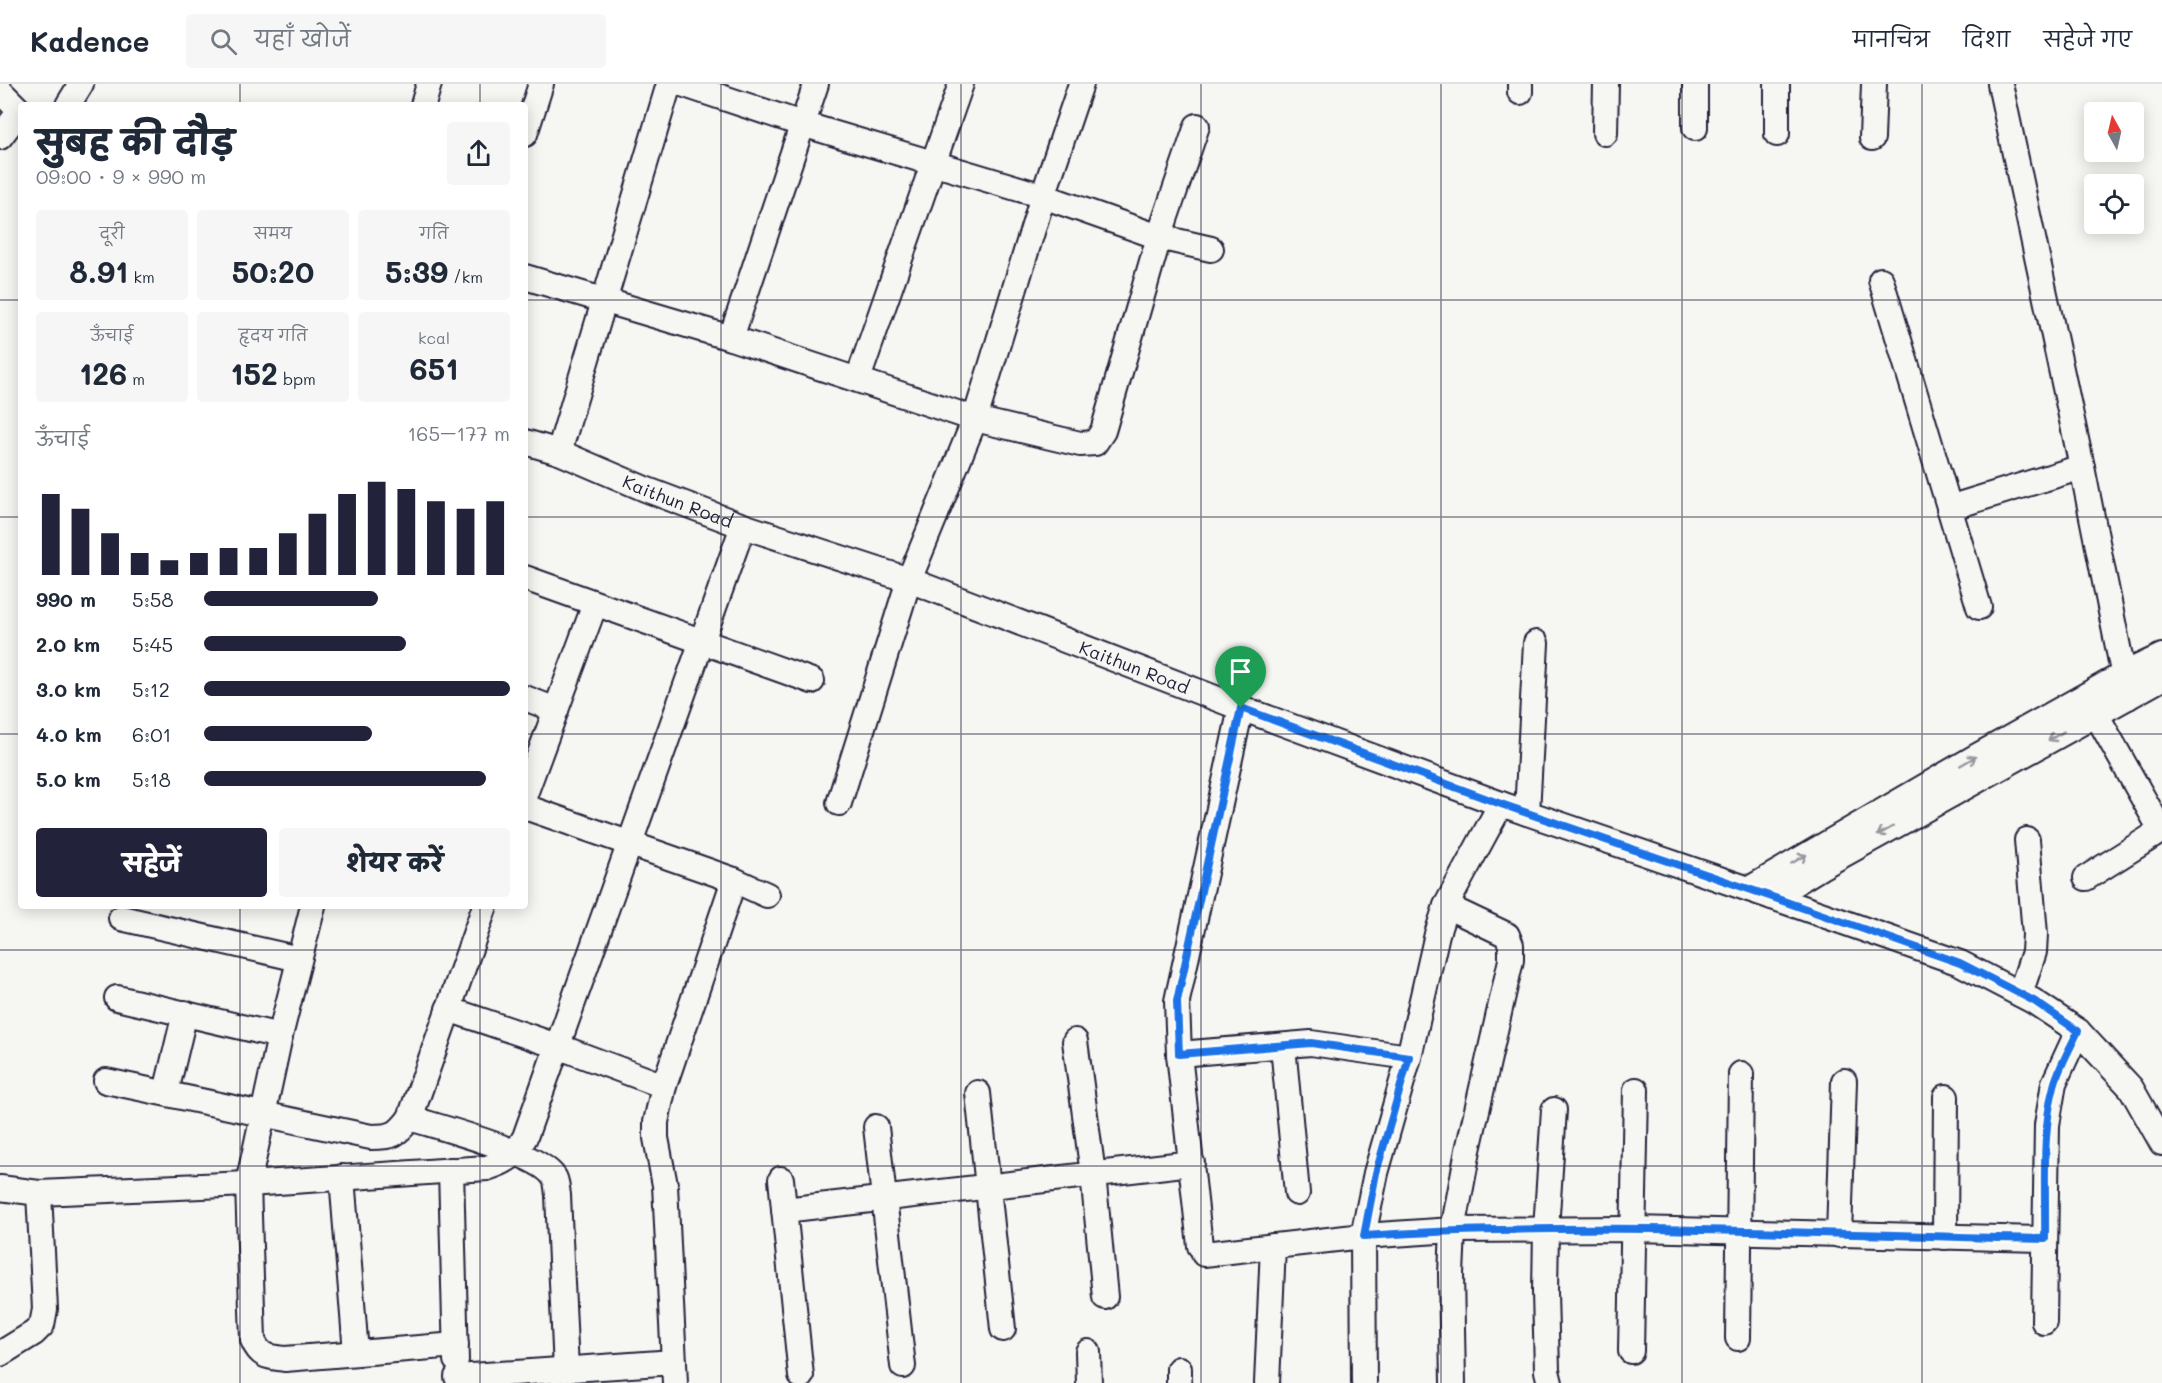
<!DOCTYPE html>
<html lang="hi">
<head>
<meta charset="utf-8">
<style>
  :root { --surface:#fff; --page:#f6f6f7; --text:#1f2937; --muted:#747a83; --line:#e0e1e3; --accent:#22223b }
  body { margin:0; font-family:Mali,"Playpen Sans Deva",sans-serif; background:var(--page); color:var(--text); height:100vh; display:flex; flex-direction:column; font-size:22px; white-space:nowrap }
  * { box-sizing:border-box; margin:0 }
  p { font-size:20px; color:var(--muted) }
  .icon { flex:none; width:33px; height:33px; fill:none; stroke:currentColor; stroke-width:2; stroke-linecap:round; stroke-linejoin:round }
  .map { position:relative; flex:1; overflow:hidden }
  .side { position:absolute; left:18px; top:18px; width:510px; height:807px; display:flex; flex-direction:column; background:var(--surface); border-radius:6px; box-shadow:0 3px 15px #0003 }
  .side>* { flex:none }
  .needle { width:39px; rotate:352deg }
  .controls { position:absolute; left:2084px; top:18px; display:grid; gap:12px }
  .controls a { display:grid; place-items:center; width:60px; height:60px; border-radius:6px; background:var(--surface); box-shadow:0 3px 15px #0003; font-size:30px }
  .pin { position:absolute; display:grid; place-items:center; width:51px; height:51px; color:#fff; margin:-62px -26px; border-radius:50% 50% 50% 0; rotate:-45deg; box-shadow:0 0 6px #0007 }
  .pin .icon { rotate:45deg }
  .round { display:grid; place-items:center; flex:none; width:63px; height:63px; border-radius:6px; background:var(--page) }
  .head { display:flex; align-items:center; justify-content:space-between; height:102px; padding:0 18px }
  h1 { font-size:33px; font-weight:800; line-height:45px }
  .metrics { display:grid; grid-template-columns:repeat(3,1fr); gap:9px; height:102px; padding:6px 18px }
  .metrics div { display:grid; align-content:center; border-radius:6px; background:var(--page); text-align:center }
  .metrics b { font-size:30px; font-weight:800 }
  .metrics small { font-size:16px; font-weight:400 }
  .metrics p { font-size:16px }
  .chart { height:168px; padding:12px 18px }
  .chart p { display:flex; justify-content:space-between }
  .chart svg { width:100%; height:108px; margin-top:6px; stroke:var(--accent); stroke-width:6 }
  .button { display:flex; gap:12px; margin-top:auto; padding:12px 18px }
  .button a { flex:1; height:69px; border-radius:6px; background:var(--accent); color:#fff; font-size:24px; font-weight:800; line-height:69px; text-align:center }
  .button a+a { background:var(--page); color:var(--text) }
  ul { padding:0 18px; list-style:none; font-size:20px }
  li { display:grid; grid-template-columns:96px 72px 1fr; align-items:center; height:45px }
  li i { height:15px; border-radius:8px; background:var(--accent) }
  header { display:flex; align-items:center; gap:36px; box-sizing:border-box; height:84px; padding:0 30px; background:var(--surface); border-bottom:2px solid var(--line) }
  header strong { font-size:28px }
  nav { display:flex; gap:33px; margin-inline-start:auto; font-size:21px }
  .search { width:420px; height:54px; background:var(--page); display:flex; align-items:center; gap:15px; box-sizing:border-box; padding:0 21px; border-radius:6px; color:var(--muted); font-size:22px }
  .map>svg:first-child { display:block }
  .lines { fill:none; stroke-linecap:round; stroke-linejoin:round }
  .minor-casing { stroke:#22223b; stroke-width:28 }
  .minor { stroke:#f6f6f2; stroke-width:24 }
  .oneway { stroke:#9797a0 }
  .route-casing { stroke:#fff; stroke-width:12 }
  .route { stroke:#1a73e8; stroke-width:8 }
  .grid { fill:none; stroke:#22223b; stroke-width:1.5; stroke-opacity:0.55 }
  .labels { text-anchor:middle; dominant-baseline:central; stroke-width:6; stroke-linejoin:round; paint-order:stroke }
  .street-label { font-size:18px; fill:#22223b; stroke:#f6f6f2 }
</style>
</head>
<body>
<header>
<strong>Kadence</strong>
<div class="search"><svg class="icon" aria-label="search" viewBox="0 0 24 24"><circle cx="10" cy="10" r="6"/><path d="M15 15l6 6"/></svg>यहाँ खोजें</div>
<nav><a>मानचित्र</a><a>दिशा</a><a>सहेजे गए</a></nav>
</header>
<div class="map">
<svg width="2162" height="1299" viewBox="0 0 2162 1299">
  <rect width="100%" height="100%" fill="#f6f6f2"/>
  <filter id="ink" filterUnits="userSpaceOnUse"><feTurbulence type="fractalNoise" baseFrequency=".0167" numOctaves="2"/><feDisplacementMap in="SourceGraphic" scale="12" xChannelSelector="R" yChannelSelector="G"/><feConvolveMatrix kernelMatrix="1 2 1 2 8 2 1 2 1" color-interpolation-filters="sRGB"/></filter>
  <g filter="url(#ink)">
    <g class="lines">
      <g class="minor-casing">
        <g id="minor">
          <path d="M 682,0 L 802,40 L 1043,112 L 1159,153 L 1211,165"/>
          <path d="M 1777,0 L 1777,50"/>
          <path d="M 2000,0 L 2082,383 L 2128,613"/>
          <path d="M 0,7 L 21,28"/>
          <path d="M 1520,8 L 1520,0"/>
          <path d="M 68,21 L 81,0"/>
          <path d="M 423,21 L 429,0"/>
          <path d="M 1695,44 L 1695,0"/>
          <path d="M 1605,49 L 1606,0"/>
          <path d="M 525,50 L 541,0"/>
          <path d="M 0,53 L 20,27"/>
          <path d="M 1872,54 L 1874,0"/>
          <path d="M 525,193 L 731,254 L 975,335 L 1080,360 L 1095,359 L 1103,347 L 1159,153 L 1197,42"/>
          <path d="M 1881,196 L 1979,523"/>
          <path d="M 731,254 L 816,0"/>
          <path d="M 858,295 L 961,0"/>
          <path id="s1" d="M 525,358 L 559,368 L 645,405 L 743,442 L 909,496 L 1241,624 L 1501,720 L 1772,813 L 1960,879 L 2033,917 L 2078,947 L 2131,1004 L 2162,1059"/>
          <path d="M 559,368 L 669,0"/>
          <path d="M 1949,424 L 2082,383"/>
          <path d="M 525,494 L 812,597"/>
          <path d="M 525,614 L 556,626"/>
          <path d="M 2096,630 L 2161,746"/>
          <path d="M 525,710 L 595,520"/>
          <path d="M 839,719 L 909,496 L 975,335 L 1043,112 L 1081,0"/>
          <path d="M 525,723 L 734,796 L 767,811"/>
          <path d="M 1527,729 L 1536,559"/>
          <path d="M 2086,794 L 2162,746"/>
          <path d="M 1749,805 L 1977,672 L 2124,590 L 2162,572"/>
          <path d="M 1772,813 L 1821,783 L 2162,594"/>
          <path d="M 313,822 L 280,952 L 248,1100 L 253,1256 C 260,1273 268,1273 285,1275 L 456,1261"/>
          <path d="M 1446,822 L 1507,851 L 1511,861 L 1511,876 L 1468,1066 L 1453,1146 L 1451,1190 L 1453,1299"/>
          <path d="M 121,834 L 299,875"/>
          <path d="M 2020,910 L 2034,868 L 2035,850 L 2027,756"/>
          <path d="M 117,914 L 280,952"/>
          <path d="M 448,925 L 557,962 L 664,1002"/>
          <path d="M 1075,957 L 1093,1090 L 1105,1213"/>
          <path d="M 1283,962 L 1297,1109"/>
          <path d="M 1179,970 L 1311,959 L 1409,973"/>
          <path d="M 106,997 L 371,1053 C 393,1053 397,1051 410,1034 L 485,822"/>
          <path d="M 166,1008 L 185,929"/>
          <path d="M 978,1009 L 1003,1245"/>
          <path d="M 410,1034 C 441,1044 539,1069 554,1093 C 557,1097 557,1105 558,1111 L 566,1286"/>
          <path d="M 876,1043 L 903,1282"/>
          <path d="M 451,1086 L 456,1276"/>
          <path d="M 342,1093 L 356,1269"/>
          <path d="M 781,1095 L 801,1292"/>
          <path d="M 0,1104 L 39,1109 L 248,1100 L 487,1084 C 508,1077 514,1073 525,1053 L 743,442"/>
          <path d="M 784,1126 L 1192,1079"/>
          <path d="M 1839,1151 L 1844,997"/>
          <path d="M 1945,1153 L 1946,1013"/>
          <path d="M 1200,1162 L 1179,970 L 1177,917 L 1241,624"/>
          <path d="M 1204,1170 L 1363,1152 L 1453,1146 L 1634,1145 L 2045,1155"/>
          <path d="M 2044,1238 L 2047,1041 L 2054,999 L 2078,947"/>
          <path d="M 1738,1254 L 1741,990"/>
          <path d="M 1631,1267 L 1636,1006"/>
          <path d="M 1088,1268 L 1089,1299"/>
          <path d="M 0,1270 L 34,1249 L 42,1241 L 45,1225 L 39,1109"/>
          <path d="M 1179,1285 L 1179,1299"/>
          <path d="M 457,1293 L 674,1278"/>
          <path d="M 675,1299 L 665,1101 L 656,1054 L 656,1038 L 664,1002 L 734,796"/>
          <path d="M 1267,1299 L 1273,1162"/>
          <path d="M 1364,1299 L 1363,1152 L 1376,1089 L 1409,973 L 1437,850 L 1446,822 L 1462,792 L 1501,720"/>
          <path d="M 1550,1299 L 1547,1287 L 1545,1208 L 1546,1145 L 1554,1026"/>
        </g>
      </g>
      <use href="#minor" class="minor"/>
    </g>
    <defs><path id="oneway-shaft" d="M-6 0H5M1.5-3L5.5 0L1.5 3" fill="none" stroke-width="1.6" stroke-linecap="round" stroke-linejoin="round" transform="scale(1.5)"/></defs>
    <g class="oneway">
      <use href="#oneway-shaft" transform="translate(2056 652) rotate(151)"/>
      <use href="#oneway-shaft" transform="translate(1968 677) rotate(-30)"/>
      <use href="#oneway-shaft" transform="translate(1885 747) rotate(151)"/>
      <use href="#oneway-shaft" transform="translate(1799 775) rotate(-30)"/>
    </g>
  </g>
  <g class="lines" filter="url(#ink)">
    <g class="route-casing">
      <path id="route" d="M 1241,624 L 1501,720 L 1772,813 L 1960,879 L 2034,917 L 2078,947 C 2070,965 2059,983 2054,1002 C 2041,1050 2046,1106 2045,1155 C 1818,1151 1590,1136 1364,1152 L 1376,1089 L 1409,973 L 1311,959 L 1179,970 L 1177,917 Z"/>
    </g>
    <use href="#route" class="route"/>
  </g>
  <path class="grid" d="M 240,0 L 240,21M 480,0 L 480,21M 721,0 L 721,1299M 961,0 L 961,1299M 1201,0 L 1201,1299M 1441,0 L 1441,1299M 1682,0 L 1682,1299M 1922,0 L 1922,1299M 0,216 L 21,216M 525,216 L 2162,216M 0,433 L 21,433M 525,433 L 2162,433M 0,650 L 21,650M 525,650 L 2162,650M 240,822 L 240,1299M 480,822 L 480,1299M 0,866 L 2162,866M 0,1082 L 2162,1082"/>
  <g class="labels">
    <g class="street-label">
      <text stroke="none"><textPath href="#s1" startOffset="164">Kaithun Road</textPath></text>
      <text stroke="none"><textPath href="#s1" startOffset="650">Kaithun Road</textPath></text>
    </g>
  </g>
</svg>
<div class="controls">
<a><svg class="needle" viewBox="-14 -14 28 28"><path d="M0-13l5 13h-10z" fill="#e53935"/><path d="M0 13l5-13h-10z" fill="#747a83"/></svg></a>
<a><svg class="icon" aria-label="locate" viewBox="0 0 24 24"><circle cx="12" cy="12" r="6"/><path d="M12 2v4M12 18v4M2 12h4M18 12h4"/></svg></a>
</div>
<div class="pin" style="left:1241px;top:624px;background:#1e9e55"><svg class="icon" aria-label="arrive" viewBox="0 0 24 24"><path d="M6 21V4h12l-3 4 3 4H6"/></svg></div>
<section class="side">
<div class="head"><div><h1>सुबह की दौड़</h1><p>09:00 · 9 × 990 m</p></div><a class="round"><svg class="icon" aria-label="share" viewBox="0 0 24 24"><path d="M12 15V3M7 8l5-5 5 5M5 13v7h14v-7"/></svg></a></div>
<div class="metrics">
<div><p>दूरी</p><b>8.91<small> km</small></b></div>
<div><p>समय</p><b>50:20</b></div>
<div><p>गति</p><b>5:39<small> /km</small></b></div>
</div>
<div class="metrics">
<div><p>ऊँचाई</p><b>126<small> m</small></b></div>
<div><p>हृदय गति</p><b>152<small> bpm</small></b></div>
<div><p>kcal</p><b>651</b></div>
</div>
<div class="chart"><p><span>ऊँचाई</span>165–177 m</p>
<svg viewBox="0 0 160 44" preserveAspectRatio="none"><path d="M5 44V11M15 44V17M25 44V27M35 44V35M45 44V38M55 44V35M65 44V33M75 44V33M85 44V27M95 44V19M105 44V11M115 44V6M125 44V9M135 44V14M145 44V17M155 44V14"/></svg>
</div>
<ul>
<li><b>990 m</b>5:58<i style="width:57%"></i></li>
<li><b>2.0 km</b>5:45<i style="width:66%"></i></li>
<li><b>3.0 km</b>5:12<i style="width:100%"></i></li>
<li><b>4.0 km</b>6:01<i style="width:55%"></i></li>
<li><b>5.0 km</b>5:18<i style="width:92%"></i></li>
</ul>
<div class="button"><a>सहेजें</a><a>शेयर करें</a></div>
</section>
</div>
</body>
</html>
